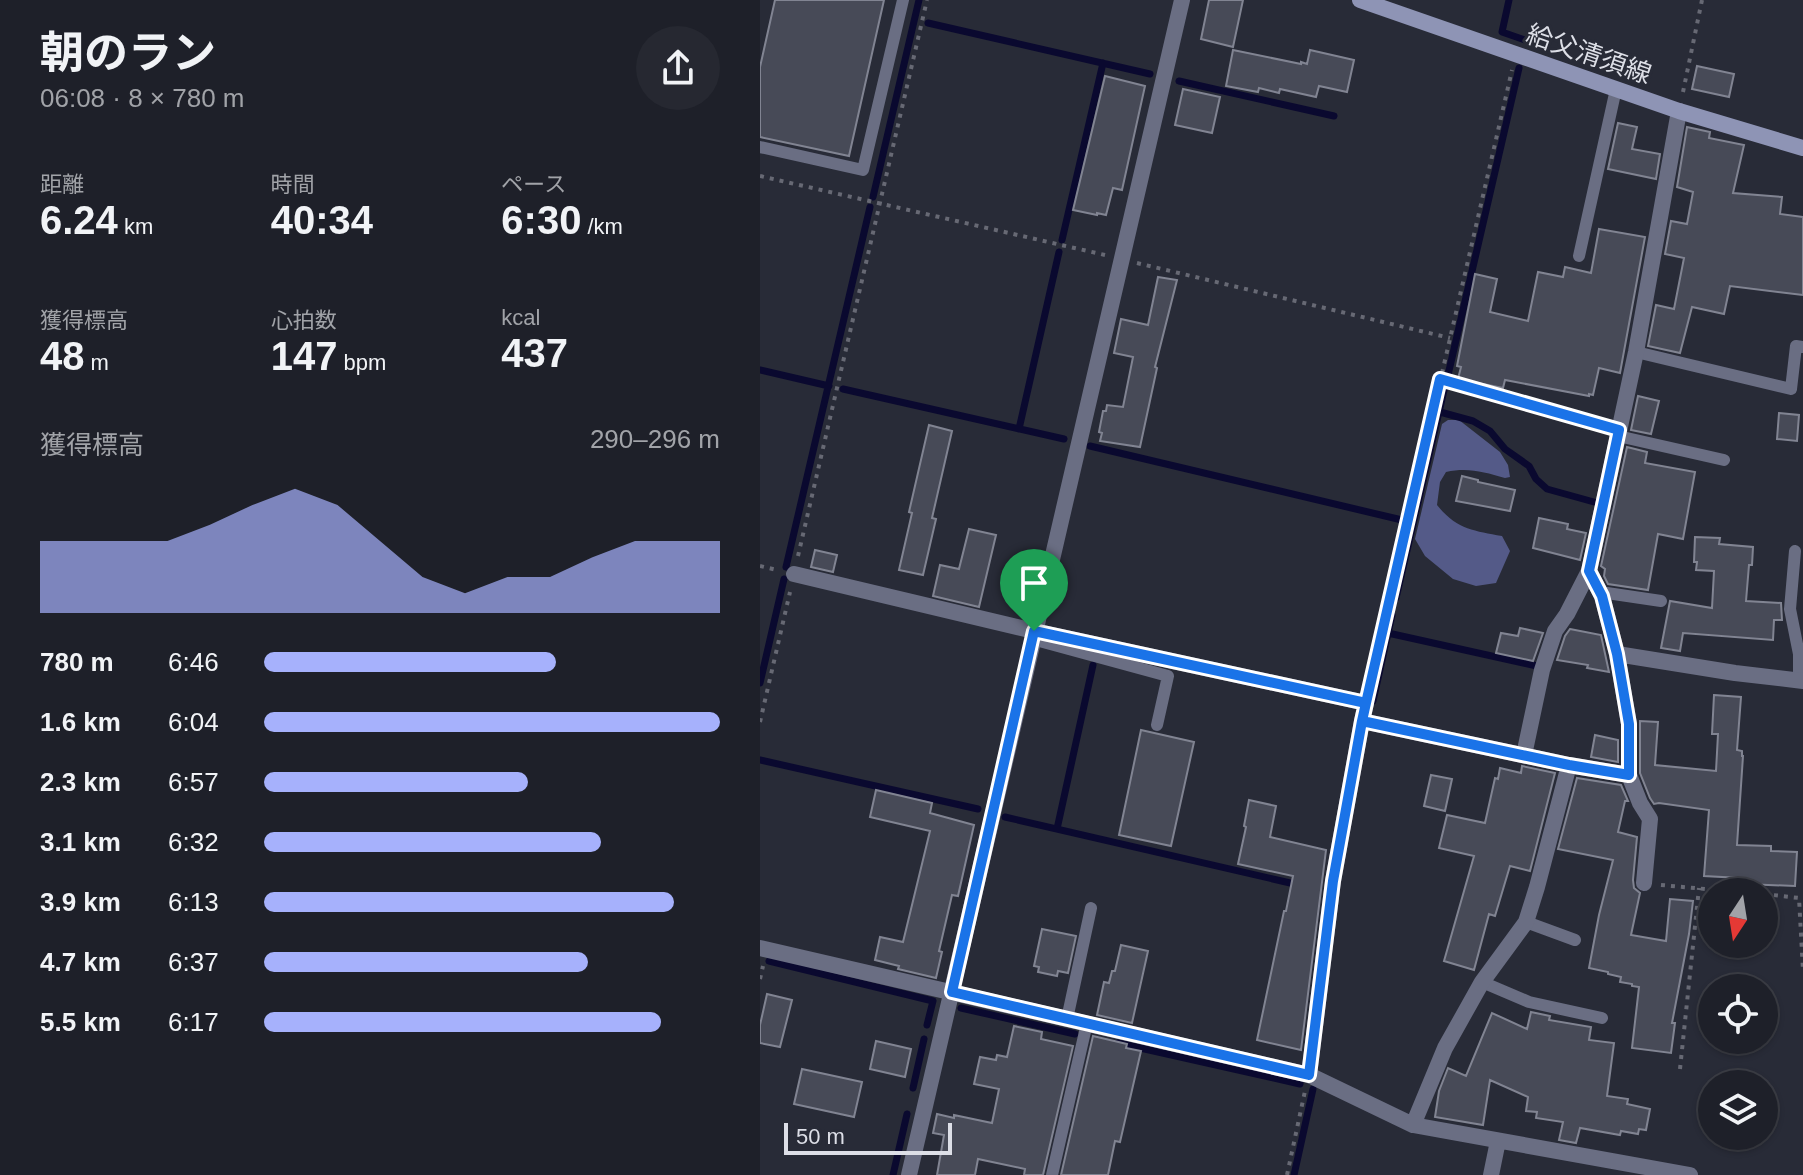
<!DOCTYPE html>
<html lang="ja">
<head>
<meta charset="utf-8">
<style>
  :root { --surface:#1e2029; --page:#262831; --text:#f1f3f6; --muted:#a1a3a8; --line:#3c3e46; --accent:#a6b1fc }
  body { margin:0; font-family:Helvetica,"Noto Sans JP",sans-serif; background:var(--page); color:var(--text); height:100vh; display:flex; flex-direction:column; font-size:30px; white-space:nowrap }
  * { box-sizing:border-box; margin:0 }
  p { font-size:26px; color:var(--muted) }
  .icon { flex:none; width:44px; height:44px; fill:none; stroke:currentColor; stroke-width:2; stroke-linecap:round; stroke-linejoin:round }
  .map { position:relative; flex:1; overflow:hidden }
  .panel { display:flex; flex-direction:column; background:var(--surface); width:760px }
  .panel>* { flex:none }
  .needle { width:52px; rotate:192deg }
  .buttons { position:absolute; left:938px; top:878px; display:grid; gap:16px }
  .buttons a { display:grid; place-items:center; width:80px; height:80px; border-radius:50%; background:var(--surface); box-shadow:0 2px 6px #0004,0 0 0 2px var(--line); font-size:40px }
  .scale { position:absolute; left:24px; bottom:20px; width:168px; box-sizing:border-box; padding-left:8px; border:4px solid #dddfe7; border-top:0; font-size:22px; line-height:28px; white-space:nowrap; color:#dddfe7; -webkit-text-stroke:6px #282b37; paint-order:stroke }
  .pin { position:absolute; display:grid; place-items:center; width:68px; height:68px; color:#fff; margin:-82px -34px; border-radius:50% 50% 50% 0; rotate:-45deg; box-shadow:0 0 8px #0007 }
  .pin .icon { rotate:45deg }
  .round { display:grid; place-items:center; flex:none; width:84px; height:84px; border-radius:42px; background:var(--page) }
  .overview { display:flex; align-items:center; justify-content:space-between; height:136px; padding:0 40px }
  h1 { font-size:44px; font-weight:700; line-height:60px }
  .metrics { display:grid; grid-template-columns:repeat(3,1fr); gap:12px; height:136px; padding:8px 40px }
  .metrics div { display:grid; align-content:center }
  .metrics b { font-size:40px; font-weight:700 }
  .metrics small { font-size:22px; font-weight:400 }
  .metrics p { font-size:22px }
  .chart { height:224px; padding:16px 40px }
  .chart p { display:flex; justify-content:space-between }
  .chart svg { width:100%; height:144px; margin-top:8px; fill:var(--accent); opacity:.7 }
  ul { padding:0 40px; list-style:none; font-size:26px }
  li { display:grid; grid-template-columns:128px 96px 1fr; align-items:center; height:60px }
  li i { height:20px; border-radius:10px; background:var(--accent) }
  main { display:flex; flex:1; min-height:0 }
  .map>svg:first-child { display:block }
  .forest { fill:#545a88 }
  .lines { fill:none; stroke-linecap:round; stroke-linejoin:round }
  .stream { stroke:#0a092f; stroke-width:7 }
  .building { fill:#474a57; stroke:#818492; stroke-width:2 }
  .path { stroke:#676974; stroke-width:4; stroke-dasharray:4 6; stroke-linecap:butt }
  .service { stroke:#6a6e83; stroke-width:12 }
  .minor { stroke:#6a6e83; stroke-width:16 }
  .tertiary { stroke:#6a6e83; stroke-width:16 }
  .secondary { stroke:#8e94b5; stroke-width:16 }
  .route-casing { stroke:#fff; stroke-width:16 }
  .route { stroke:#1a73e8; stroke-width:10 }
  .labels { text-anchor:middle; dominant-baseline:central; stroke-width:6; stroke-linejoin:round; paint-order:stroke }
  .street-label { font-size:26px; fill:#dddfe7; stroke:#282b37 }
</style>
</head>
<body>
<main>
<section class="panel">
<div class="overview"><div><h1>朝のラン</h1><p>06:08 · 8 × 780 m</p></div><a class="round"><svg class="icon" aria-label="share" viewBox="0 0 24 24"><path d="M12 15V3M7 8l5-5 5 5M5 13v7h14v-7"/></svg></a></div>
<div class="metrics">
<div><p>距離</p><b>6.24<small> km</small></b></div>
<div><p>時間</p><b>40:34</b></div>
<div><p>ペース</p><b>6:30<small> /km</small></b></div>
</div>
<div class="metrics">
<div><p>獲得標高</p><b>48<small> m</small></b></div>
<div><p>心拍数</p><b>147<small> bpm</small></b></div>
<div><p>kcal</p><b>437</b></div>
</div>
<div class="chart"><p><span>獲得標高</span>290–296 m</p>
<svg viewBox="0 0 160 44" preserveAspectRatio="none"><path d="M0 44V22L10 22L20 22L30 22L40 17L50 11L60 6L70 11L80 22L90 33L100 38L110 33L120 33L130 27L140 22L150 22L160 22V44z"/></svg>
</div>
<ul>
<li><b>780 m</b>6:46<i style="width:64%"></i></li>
<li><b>1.6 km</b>6:04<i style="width:100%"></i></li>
<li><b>2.3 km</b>6:57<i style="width:58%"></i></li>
<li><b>3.1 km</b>6:32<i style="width:74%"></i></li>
<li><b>3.9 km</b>6:13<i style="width:90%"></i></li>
<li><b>4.7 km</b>6:37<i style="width:71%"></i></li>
<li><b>5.5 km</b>6:17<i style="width:87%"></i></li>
</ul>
</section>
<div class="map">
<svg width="1043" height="1175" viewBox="0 0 1043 1175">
  <rect width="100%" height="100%" fill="#282b37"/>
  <path class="forest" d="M 688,420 L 699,420 L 740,452 L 748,465 L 750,477 L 745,478 C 724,472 708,467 686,472 L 680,482 L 677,505 C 696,529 714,531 742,536 L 750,551 L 736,583 L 716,586 L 693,579 L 665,556 L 655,539 L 682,424 Z"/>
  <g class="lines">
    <path class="stream" d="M 749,0 L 742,32 L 765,40
      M 168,23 L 390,74
      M 419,81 L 574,116
      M 113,197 L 159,0
      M 302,240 L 343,63
      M 0,370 L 69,386
      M 688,375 L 759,68
      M 83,389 L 304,439
      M 680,412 L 713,421 L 730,431 L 745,449 L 769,466 L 776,479 L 787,489 L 834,502
      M 259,429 L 299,252
      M 330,446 L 642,520
      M 26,567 L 110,207
      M 636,598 L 685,386
      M 628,633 L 777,666
      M 0,683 L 24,579
      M 613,701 L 632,615
      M 0,760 L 218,809
      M 245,817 L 539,885
      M 297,829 L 333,665
      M 9,961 L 173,1001 L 167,1025
      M 201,1008 L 315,1034
      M 358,1043 L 540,1084
      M 153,1088 L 164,1039
      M 133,1175 L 147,1114
      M 534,1175 L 553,1089"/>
  </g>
  <path class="building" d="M 15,0 L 124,0 L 89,156 L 0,137 L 0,67 Z
    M 449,0 L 483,0 L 473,47 L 441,39 Z
    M 473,50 L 541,64 L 541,62 L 547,64 L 550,50 L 594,60 L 587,92 L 559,86 L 556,97 L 520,89 L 519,93 L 499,88 L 498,92 L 466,86 Z
    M 937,66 L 974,74 L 969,97 L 932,89 Z
    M 345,76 L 385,86 L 362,190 L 353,188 L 346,215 L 337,213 L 337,215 L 313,210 Z
    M 423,89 L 460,97 L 452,133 L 415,125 Z
    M 858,123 L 877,127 L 872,149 L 900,154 L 896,179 L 848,169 Z
    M 927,127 L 950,132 L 949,138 L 984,145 L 973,193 L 1022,197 L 1020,214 L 1043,217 L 1043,295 L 970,286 L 964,314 L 932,307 L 920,353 L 888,346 L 896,305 L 914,309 L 924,258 L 905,254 L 911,221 L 927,224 L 933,192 L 917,187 Z
    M 839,229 L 885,237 L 860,373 L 839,368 L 833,395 L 829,394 L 829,396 L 745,380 L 743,388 L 698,379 L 701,367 L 697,366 L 715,274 L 737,279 L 730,312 L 768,321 L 778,272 L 803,277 L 805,267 L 831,273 Z
    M 398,277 L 417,280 L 395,367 L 397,368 L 380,447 L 340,441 L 342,433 L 339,432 L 343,411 L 346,411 L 347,405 L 363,407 L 373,357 L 354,353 L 361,319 L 388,325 Z
    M 878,396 L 899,401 L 891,434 L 871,430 Z
    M 1019,413 L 1039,415 L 1037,441 L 1017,439 Z
    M 169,425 L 192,431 L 172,518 L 176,519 L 163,575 L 139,570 L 152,513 L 149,512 Z
    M 867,447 L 887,452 L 885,463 L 935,472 L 923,539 L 898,534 L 888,590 L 848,584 L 844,576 L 845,569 L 841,566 Z
    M 702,476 L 718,480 L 718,482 L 755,490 L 750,511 L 696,501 Z
    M 779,518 L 808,524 L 807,529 L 826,533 L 820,560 L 773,548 Z
    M 209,529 L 236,535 L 219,607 L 173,596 L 180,565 L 199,569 Z
    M 935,537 L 960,538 L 959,544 L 993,547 L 992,565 L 989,565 L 986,601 L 1021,603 L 1022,620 L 1014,620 L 1013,640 L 923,633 L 920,651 L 901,648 L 910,601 L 952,608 L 954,571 L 936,570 L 937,562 L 934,562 Z
    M 55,550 L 77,555 L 73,572 L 51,567 Z
    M 760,628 L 783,633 L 773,661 L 736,653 L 741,633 L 758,636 Z
    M 810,629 L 841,635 L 849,672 L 827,668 L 828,665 L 797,660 L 805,636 Z
    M 954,695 L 981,697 L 977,750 L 982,751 L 982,756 L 983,756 L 977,845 L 1011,846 L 1011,851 L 1037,852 L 1035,886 L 985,884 L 985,882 L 980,882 L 980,878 L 944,876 L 949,810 L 899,803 L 894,804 L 890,798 L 880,773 L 880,721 L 898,722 L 895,765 L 956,771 L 958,734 L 952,734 Z
    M 381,730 L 434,742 L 411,846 L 359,835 Z
    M 835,735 L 858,740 L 858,762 L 831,757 Z
    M 762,766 L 795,773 L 770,871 L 750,866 L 735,916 L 729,914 L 714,970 L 684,961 L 714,856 L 679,848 L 687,815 L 725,823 L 735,778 L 738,779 L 740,768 L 761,773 Z
    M 671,775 L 692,779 L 685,811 L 664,806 Z
    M 817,778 L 861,785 L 868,801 L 865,801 L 858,832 L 877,837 L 873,880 L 874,888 L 880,893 L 871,935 L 906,941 L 910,899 L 933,901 L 929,934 L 912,1023 L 915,1023 L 911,1053 L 872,1048 L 879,987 L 872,986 L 872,984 L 860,982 L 861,977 L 848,974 L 848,972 L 829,968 L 839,915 L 853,860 L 798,849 Z
    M 116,790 L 172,803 L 170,813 L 214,825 L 198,896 L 192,895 L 179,951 L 182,952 L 176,978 L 138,969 L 139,966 L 115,960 L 120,937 L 143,942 L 170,831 L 110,817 Z
    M 489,800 L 516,806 L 510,837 L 566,850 L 541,1050 L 497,1040 L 524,911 L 526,911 L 533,876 L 478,864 L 486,827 L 484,826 Z
    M 282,929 L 316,936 L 308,973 L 298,971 L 297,976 L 278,972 L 279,967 L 274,966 Z
    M 361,945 L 388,951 L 372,1023 L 337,1015 L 344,982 L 349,983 L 352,971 L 355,971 Z
    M 7,994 L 32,1000 L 20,1047 L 0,1043 L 0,1025 Z
    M 771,1012 L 790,1016 L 789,1020 L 831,1027 L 829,1040 L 854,1043 L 847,1096 L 868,1099 L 867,1104 L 890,1109 L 886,1130 L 879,1129 L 878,1134 L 861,1131 L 860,1135 L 820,1128 L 816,1143 L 799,1140 L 803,1122 L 776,1118 L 777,1112 L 766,1111 L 768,1097 L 730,1080 L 723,1125 L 675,1117 L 679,1091 L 688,1068 L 706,1076 L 732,1013 L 767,1029 Z
    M 254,1026 L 282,1032 L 281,1039 L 313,1046 L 283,1175 L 264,1175 L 265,1169 L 218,1159 L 215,1175 L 177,1175 L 184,1135 L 173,1133 L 177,1114 L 194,1118 L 194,1115 L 232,1123 L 239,1089 L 214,1084 L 220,1057 L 236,1060 L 237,1055 L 247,1057 Z
    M 333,1036 L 367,1044 L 366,1048 L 381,1051 L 360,1142 L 355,1141 L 348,1175 L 301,1175 Z
    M 116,1041 L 151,1049 L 145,1077 L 110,1069 Z
    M 42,1069 L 102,1082 L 94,1117 L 34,1104 Z"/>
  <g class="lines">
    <path class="path" d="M 923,92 L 942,0
      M 0,176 L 345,255
      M 377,263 L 690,338
      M 681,379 L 842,425
      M 38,556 L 167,0
      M 0,566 L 17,570
      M 610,685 L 752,70
      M 0,722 L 30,592
      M 901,885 L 978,892
      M 1004,894 L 1039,898 L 1043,971
      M 0,979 L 3,966
      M 920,1069 L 939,888
      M 527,1175 L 545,1091"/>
    <path class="service" d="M 0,147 L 103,170 L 143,0
      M 819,256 L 856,89
      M 876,352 L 1031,389 L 1036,346 L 1043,347
      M 858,436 L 964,460
      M 1035,551 L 1030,609 L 1039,654 L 1039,681
      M 842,596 L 847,593 L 901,601
      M 272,639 L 408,676 L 397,725
      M 766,922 L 815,940
      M 722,982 L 769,1002 L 842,1018
      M 307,1019 L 331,908
      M 292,1175 L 327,1023"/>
    <path class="minor" d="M 34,574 L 274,631 L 606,703 L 602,721 L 809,765 L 869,775
      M 857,654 L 975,673 L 1043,681
      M 764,755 L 782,670 L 795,631 L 807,614 L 829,571
      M 884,883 L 890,819 L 880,803 L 869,775 L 869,724 L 857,654 L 842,596 L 829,571 L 876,352 L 919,111
      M 0,948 L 549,1075 L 653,1125 L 930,1175
      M 549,1075 L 573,881 L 602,721
      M 653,1125 L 685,1048 L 722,982 L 766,922 L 777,887 L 809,765
      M 731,1175 L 738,1141"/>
    <path class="tertiary" d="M 149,1175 L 422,0"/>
    <path class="secondary" d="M 600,0 L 919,111 L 1043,148"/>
  </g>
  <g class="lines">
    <g class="route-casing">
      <path id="route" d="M 274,631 L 606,703 L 602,721 L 809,765 L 869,775 L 869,724 L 857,654 L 842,596 L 829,571 L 859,430 L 680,379 L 606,703 L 602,721 L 573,881 L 549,1075 L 192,992 L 274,631"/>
    </g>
    <use href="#route" class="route"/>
  </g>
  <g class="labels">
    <g class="street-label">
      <text transform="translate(829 54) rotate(19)">給父清須線</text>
    </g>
  </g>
</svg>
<div class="buttons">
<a><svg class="needle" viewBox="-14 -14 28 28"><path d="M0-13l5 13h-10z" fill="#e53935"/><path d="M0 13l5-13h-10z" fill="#a1a3a8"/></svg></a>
<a><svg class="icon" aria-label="locate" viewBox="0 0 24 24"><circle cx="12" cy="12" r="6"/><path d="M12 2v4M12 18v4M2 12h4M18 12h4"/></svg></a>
<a><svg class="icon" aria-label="layers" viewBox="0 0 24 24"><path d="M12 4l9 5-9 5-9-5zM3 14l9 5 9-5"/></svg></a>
</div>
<div class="scale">50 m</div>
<div class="pin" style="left:274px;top:631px;background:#1e9e55"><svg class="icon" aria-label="arrive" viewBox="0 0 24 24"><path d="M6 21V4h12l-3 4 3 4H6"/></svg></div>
</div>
</main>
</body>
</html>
